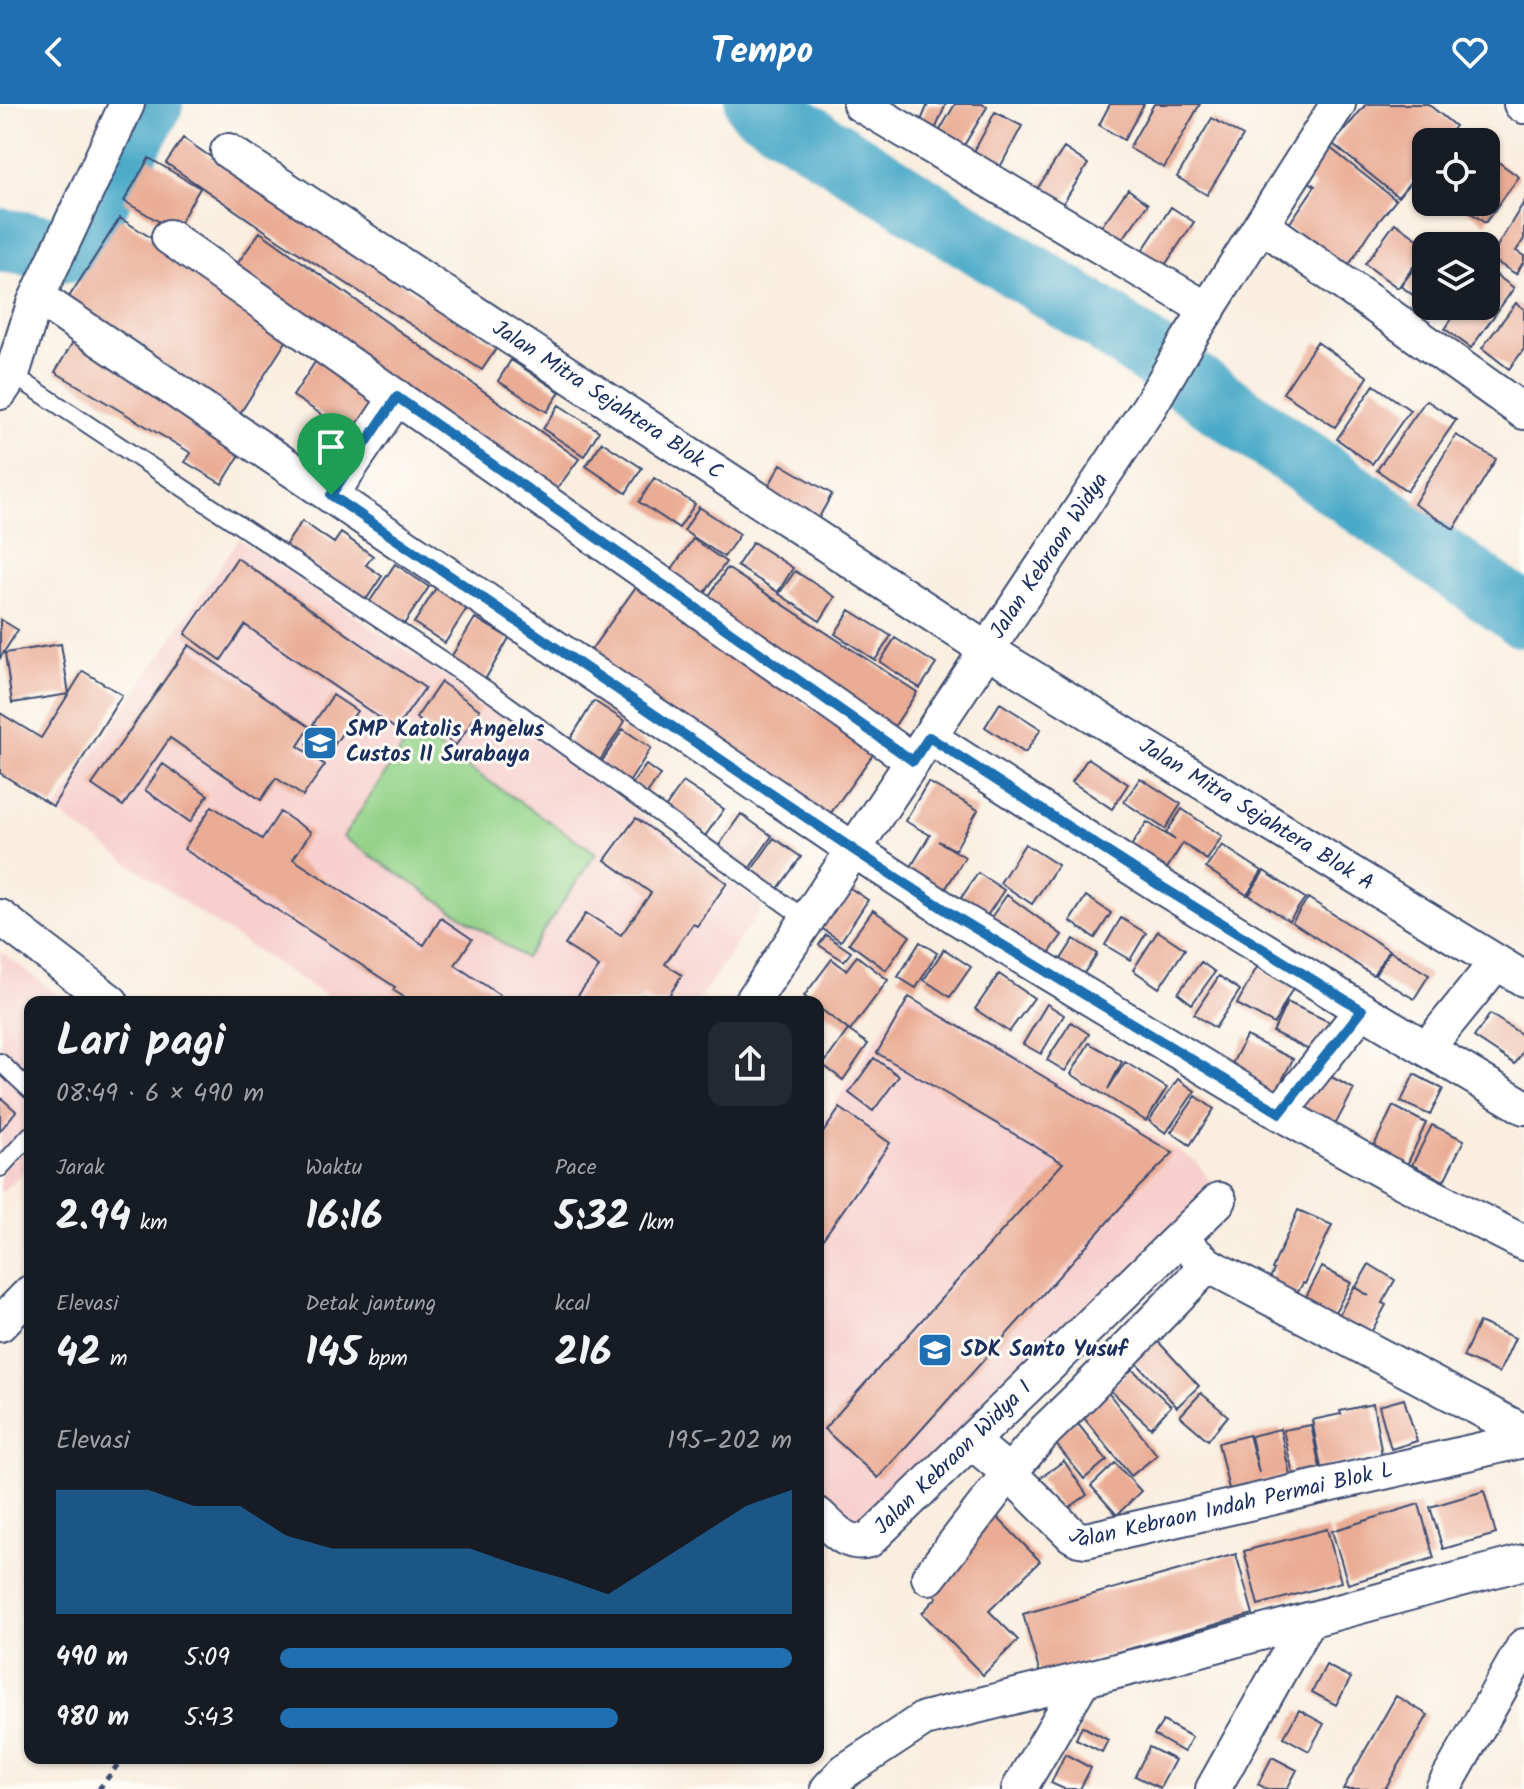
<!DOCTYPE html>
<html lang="id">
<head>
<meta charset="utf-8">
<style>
  :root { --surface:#171b24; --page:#242831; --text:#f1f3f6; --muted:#9ea1a6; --accent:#1f6fb2 }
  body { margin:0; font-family:Kalam,sans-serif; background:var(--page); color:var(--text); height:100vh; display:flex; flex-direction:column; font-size:30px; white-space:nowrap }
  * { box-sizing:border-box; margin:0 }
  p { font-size:26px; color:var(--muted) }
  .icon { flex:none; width:44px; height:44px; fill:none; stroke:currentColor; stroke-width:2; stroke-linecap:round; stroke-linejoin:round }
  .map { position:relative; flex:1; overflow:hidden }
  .drawer { position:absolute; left:24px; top:892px; width:800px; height:768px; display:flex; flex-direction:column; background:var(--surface); border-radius:16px; box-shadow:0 2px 6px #0004 }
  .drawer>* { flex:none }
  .controls { position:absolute; left:1412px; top:24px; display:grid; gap:16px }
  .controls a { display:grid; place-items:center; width:88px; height:88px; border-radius:16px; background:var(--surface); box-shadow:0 2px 6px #0004; font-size:40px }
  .pin { position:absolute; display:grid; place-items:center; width:68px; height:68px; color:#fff; margin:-82px -34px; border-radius:50% 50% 50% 0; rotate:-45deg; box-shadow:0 0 8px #0007 }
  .pin .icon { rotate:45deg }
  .round { display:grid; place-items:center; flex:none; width:84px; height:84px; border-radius:16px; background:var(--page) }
  .overview { display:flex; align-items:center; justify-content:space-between; height:136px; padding:0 32px }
  h1 { font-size:44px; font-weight:700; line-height:60px }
  .figures { display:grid; grid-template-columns:repeat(3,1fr); gap:12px; height:136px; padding:8px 32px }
  .figures div { display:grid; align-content:center }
  .figures b { font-size:40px; font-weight:700 }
  .figures small { font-size:22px; font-weight:400 }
  .figures p { font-size:22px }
  .chart { height:224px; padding:16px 32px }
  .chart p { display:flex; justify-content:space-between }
  .chart svg { width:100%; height:144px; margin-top:8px; fill:var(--accent); opacity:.7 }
  ul { padding:0 32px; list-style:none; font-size:26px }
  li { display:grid; grid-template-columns:128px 96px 1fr; align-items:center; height:60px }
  li i { height:20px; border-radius:10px; background:var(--accent) }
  header { display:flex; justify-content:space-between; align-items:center; height:104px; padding:0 32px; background:var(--accent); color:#fff; font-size:36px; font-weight:700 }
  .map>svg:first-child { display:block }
  .built { fill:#f7d0cd }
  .green { fill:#94d389; stroke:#588174; stroke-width:2 }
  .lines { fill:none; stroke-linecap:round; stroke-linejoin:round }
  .river { stroke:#49a9c8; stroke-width:64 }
  .building { fill:#eaac94 }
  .service-casing { stroke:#3c4c71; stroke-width:20 }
  .minor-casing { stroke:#3c4c71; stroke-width:38 }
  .path { stroke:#3c4c71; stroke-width:5; stroke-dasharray:6 6; stroke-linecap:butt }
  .service { stroke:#fff; stroke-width:16 }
  .minor { stroke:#fff; stroke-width:34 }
  .route-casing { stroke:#fff; stroke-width:16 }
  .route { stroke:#1f6fb2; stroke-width:10 }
  .labels { text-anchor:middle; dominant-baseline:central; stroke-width:6; stroke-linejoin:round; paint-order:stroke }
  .street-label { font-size:22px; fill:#1b2f5e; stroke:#fdfcf7 }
  .poi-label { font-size:22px; font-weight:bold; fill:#1b2f5e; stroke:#fdfcf7; text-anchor:start }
</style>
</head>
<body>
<header><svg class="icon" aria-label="back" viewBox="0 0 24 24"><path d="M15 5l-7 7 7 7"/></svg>Tempo<svg class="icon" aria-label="heart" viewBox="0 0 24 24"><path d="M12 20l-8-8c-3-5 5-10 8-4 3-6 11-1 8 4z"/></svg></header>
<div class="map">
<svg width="1524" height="1685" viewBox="0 0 1524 1685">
  <rect width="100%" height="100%" fill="#fdfcf7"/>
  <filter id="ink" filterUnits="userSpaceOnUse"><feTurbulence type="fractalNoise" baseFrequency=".0125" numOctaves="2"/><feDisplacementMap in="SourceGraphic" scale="16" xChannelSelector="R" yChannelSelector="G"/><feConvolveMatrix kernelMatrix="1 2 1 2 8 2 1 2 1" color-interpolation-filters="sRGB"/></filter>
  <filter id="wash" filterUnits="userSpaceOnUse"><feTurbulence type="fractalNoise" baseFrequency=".006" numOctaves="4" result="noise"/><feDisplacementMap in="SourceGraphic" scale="32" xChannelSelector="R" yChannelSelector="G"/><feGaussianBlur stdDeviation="1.8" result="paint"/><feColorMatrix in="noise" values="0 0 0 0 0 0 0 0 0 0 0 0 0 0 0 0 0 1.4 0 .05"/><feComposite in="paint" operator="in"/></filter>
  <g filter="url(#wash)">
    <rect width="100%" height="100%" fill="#f9eedf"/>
    <path class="built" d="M 239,435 L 453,578 L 627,700 L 763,802 L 697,898 L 335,898 L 214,819 L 55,707 Z
      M 0,847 L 67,898 L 30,898 L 30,1062 L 0,1089 Z
      M 908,885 L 1197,1058 L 1218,1089 L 854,1433 L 818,1403 L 818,1024 L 837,997 Z"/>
    <path class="green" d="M 414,627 L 596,749 L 525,854 L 343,733 Z"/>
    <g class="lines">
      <path class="river" d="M 757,0 L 1102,216 L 1524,512
        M 0,136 L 70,146 L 151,0"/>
    </g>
    <g id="blocks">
      <path class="building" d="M 928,0 L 946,0 L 935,26 L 920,19 Z
        M 955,0 L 982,0 L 987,3 L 960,48 L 936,33 Z
        M 1110,0 L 1144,0 L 1124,36 L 1099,21 Z
        M 1154,0 L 1200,0 L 1164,64 L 1129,44 Z
        M 1366,0 L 1428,0 L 1455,22 L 1443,38 L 1426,38 L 1426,59 L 1398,93 L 1333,40 Z
        M 995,8 L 1022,22 L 997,69 L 970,55 Z
        M 1212,14 L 1243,32 L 1207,91 L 1177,73 Z
        M 1462,27 L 1475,38 L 1453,38 Z
        M 183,34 L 297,112 L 498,242 L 482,266 L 280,137 L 166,59 Z
        M 1329,43 L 1396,96 L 1371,127 L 1347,164 L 1287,123 L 1315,82 L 1304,74 Z
        M 1064,44 L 1088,60 L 1060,104 L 1035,88 Z
        M 1490,52 L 1519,73 L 1485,119 L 1457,98 L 1486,98 L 1486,58 Z
        M 149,54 L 200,84 L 175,127 L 124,97 Z
        M 1128,85 L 1148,100 L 1119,140 L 1099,126 Z
        M 1524,98 L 1524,135 L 1516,147 L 1524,152 L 1524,157 L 1516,170 L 1490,154 Z
        M 1171,103 L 1194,118 L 1161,167 L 1139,152 Z
        M 120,114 L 294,225 L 237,314 L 67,196 Z
        M 1395,119 L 1426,141 L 1426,145 L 1398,184 L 1365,160 Z
        M 260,128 L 579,355 L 551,393 L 232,167 Z
        M 1426,148 L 1426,193 L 1422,198 L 1401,182 Z
        M 1488,165 L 1514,184 L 1471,244 L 1445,225 L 1461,202 L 1486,202 L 1486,168 Z
        M 1516,199 L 1524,205 L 1524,245 L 1509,265 L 1482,244 Z
        M 76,233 L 249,336 L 222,380 L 185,358 L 191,349 L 55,268 Z
        M 1317,238 L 1368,273 L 1335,323 L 1283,289 Z
        M 321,249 L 386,291 L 358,334 L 293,292 Z
        M 511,256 L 560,288 L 547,308 L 498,277 Z
        M 1374,281 L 1410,306 L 1372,360 L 1337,335 Z
        M 1426,296 L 1456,316 L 1407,387 L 1377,366 Z
        M 559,301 L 599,327 L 584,352 L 543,325 Z
        M 1456,331 L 1496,355 L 1454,425 L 1414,400 Z
        M 602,338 L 642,364 L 626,389 L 586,362 Z
        M 781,360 L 832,390 L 813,424 L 761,395 Z
        M 654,374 L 695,400 L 679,424 L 639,398 Z
        M 699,403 L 740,430 L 724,453 L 684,427 Z
        M 302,417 L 334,439 L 341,429 L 373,452 L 366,461 L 382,472 L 365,497 L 285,442 Z
        M 693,435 L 726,458 L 695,503 L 662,479 Z
        M 753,438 L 793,464 L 778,488 L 737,462 Z
        M 237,454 L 425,584 L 396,625 L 245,521 L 221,556 L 185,530 Z
        M 395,460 L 429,483 L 402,523 L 368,500 Z
        M 727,464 L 917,588 L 890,629 L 700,506 Z
        M 795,467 L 835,493 L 820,517 L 779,490 Z
        M 443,473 L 474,493 L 445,539 L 414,519 Z
        M 638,480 L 874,649 L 822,721 L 586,553 Z
        M 850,506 L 891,532 L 875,556 L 835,530 Z
        M 475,514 L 509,534 L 483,579 L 448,558 Z
        M 0,515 L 18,526 L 0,554 Z
        M 895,534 L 936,560 L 920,584 L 880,558 Z
        M 61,540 L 69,590 L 12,599 L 5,549 Z
        M 189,541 L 310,623 L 298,642 L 325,661 L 303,692 L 276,674 L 261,696 L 170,634 L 123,702 L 92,681 Z
        M 83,567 L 122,591 L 53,702 L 0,669 L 0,609 L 41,634 Z
        M 441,578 L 480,606 L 456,641 L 416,614 Z
        M 333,591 L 357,607 L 326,653 L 307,640 L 319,623 L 313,620 Z
        M 594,597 L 625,617 L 597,661 L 566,642 Z
        M 1000,599 L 1041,625 L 1025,649 L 985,623 Z
        M 623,625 L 651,644 L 628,680 L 599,662 Z
        M 1088,654 L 1128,680 L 1112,705 L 1072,678 Z
        M 163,660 L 208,691 L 190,718 L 145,686 Z
        M 646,661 L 660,671 L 645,693 L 630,683 Z
        M 1140,674 L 1181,700 L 1165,725 L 1124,698 Z
        M 683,678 L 724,705 L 705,732 L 665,704 Z
        M 928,678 L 978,706 L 955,746 L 938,737 L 965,753 L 940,794 L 905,773 L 930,731 L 905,717 Z
        M 212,702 L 262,735 L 280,708 L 311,728 L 293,755 L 424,841 L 441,814 L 472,835 L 455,861 L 507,896 L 506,898 L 412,898 L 393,886 L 395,883 L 184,745 Z
        M 1182,705 L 1222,732 L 1207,756 L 1183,739 L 1159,777 L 1123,754 L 1147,718 L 1175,736 L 1166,729 Z
        M 741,710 L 772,732 L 746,769 L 715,747 Z
        M 636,714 L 727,779 L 697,822 L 693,820 L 665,860 L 682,871 L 665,898 L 654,898 L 643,891 L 638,898 L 573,898 L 599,863 L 565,841 L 586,809 L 621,831 L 651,789 L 605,756 Z
        M 774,734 L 801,753 L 774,790 L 748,771 Z
        M 1025,740 L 1058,761 L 1032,800 L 1000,779 Z
        M 1222,741 L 1262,767 L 1247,791 L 1206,764 Z
        M 1264,767 L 1305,794 L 1289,817 L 1249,791 Z
        M 978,769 L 1004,786 L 979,824 L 953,806 Z
        M 841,778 L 868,796 L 841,837 L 815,820 Z
        M 1007,791 L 1062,831 L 1040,862 L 985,822 Z
        M 1086,792 L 1111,809 L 1095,834 L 1070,817 Z
        M 1308,794 L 1389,846 L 1373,871 L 1292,818 Z
        M 873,806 L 910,832 L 886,866 L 849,839 Z
        M 1121,814 L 1146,829 L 1130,856 L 1105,841 Z
        M 1158,827 L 1185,845 L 1159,884 L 1133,866 Z
        M 826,831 L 851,848 L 844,857 L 819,841 Z
        M 1074,835 L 1097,850 L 1076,881 L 1054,866 Z
        M 920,838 L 937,849 L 916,884 L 898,873 Z
        M 944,845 L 971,863 L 950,893 L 924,876 Z
        M 1390,847 L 1429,871 L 1414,895 L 1375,871 Z
        M 857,852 L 888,876 L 850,927 L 818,903 L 818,898 L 812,898 L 804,892 L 832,855 L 846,866 Z
        M 1201,858 L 1215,868 L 1192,900 L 1178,889 Z
        M 1257,863 L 1294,882 L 1274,920 L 1237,900 Z
        M 999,870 L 1034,894 L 1009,928 L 975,905 Z
        M 1219,872 L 1240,886 L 1215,924 L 1194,910 Z
        M 909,893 L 1173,1049 L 1138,1084 L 878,1374 L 824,1325 L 1063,1059 L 877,949 Z
        M 1287,898 L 1334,920 L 1319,951 L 1273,928 Z
        M 1047,900 L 1064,911 L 1041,950 L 1023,940 Z
        M 1490,910 L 1524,932 L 1524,945 L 1515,960 L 1474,933 Z
        M 1071,918 L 1089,930 L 1065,967 L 1047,956 Z
        M 848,926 L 868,940 L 843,976 L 823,961 Z
        M 1246,932 L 1293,955 L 1272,996 L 1226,972 Z
        M 1089,939 L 1122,958 L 1108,985 L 1125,958 L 1167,984 L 1146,1017 L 1071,970 Z
        M 874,954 L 899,972 L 873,1007 L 849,989 Z
        M 1322,968 L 1354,985 L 1333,1025 L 1301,1008 Z
        M 1414,970 L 1443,985 L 1430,1011 L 1401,998 Z
        M 1178,975 L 1195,987 L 1166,1029 L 1149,1017 Z
        M 1196,992 L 1214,1005 L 1190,1041 L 1171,1028 Z
        M 0,993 L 16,1007 L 0,1027 Z
        M 1393,1002 L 1426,1019 L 1407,1061 L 1373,1044 Z
        M 840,1004 L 890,1039 L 818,1142 L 818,1036 Z
        M 1432,1021 L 1464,1036 L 1444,1077 L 1412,1061 Z
        M 1298,1106 L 1332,1121 L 1305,1180 L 1303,1179 L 1293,1197 L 1266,1182 L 1274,1166 L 1272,1165 Z
        M 1369,1160 L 1395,1176 L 1382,1199 L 1386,1201 L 1367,1236 L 1335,1218 L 1354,1183 L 1369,1192 L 1356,1183 Z
        M 1322,1163 L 1351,1179 L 1331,1215 L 1302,1200 Z
        M 1479,1218 L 1515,1234 L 1499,1269 L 1463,1253 Z
        M 1154,1233 L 1199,1282 L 1177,1303 L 1132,1254 Z
        M 1131,1264 L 1171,1302 L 1151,1324 L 1110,1286 Z
        M 1106,1286 L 1157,1351 L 1131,1372 L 1079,1308 Z
        M 1201,1289 L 1228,1312 L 1208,1336 L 1180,1312 Z
        M 1404,1295 L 1417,1337 L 1391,1345 L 1379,1302 Z
        M 1373,1300 L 1382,1351 L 1321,1364 L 1312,1316 L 1341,1310 L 1340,1307 Z
        M 1074,1315 L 1107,1356 L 1084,1375 L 1051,1334 Z
        M 1311,1321 L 1320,1364 L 1293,1370 L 1283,1326 Z
        M 1280,1325 L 1290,1371 L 1229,1385 L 1218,1339 L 1249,1331 L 1259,1369 L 1251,1332 Z
        M 1064,1357 L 1087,1391 L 1063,1408 L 1040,1374 Z
        M 1115,1359 L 1141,1387 L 1117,1411 L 1091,1382 Z
        M 1484,1387 L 1496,1430 L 1443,1445 L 1430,1403 Z
        M 1419,1400 L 1434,1454 L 1348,1480 L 1332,1427 Z
        M 994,1410 L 1040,1457 L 989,1507 L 1018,1536 L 983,1571 L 922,1509 L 937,1493 L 925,1480 Z
        M 1327,1425 L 1341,1478 L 1258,1501 L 1244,1447 Z
        M 1236,1450 L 1253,1510 L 1040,1570 L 1023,1510 Z
        M 1326,1561 L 1351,1574 L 1336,1601 L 1312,1588 Z
        M 1396,1592 L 1428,1611 L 1385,1685 L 1343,1685 Z
        M 1299,1606 L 1324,1620 L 1309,1647 L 1284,1633 Z
        M 1163,1617 L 1192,1633 L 1184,1648 L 1154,1631 Z
        M 1082,1622 L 1108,1636 L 1102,1648 L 1076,1635 Z
        M 1149,1643 L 1175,1656 L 1160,1684 L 1135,1672 Z
        M 1065,1650 L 1091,1664 L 1080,1685 L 1064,1685 L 1051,1679 Z
        M 1272,1653 L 1297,1666 L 1287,1685 L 1267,1685 L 1258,1680 Z"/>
    </g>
  </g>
  <g filter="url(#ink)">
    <use href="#blocks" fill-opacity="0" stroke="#3c4c71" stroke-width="2"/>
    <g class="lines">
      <g class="service-casing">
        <path id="service" d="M 12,270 L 493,590 L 807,816
          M 0,958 L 30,986
          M 0,1064 L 30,1031"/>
      </g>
      <g class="minor-casing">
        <g id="minor">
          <path d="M 860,0 L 1208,206"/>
          <path d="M 1521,0 L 1524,2"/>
          <path id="s1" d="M 228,47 L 987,546 L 1524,875"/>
          <path d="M 1262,121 L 1524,308"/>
          <path d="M 169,133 L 913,657"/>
          <path d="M 38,192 L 45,198 L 854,746 L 958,814 L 1280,1009 L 1388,1070 L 1524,1139"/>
          <path d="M 0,288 L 12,270 L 34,200 L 127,0"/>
          <path d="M 331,391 L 397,293"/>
          <path d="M 929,633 L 1162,783 L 1362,906 L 1524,1003"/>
          <path d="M 0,813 L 111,898"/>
          <path id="s2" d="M 752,898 L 1149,303 L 1188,236 L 1338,0"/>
          <path d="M 1427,944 L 1496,859"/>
          <path d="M 1280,1009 L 1362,906"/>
          <path d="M 1190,1145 L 1208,1161 L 1524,1328"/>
          <path d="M 0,1220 L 30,1189"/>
          <path id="s3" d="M 971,1337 L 1009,1369 L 1072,1431 L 1079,1435 L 1086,1436 L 1524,1336"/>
          <path id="s4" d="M 818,1411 C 834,1425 846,1443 869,1436 L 1219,1096"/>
          <path d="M 929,1473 L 1009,1369 L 1046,1326 L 1081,1292 L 1208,1161"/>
          <path d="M 828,1685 L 845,1667 L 924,1615 L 1145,1560 L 1524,1458"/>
          <path d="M 1019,1685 L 1082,1577"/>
          <path d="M 1213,1685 L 1308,1516"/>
          <path d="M 1443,1685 L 1524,1542"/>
        </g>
      </g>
      <path class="path" d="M 99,1685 L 123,1654"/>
      <use href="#service" class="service"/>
      <use href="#minor" class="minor"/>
    </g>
  </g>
  <g class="lines" filter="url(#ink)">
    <g class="route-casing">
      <path id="route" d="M 397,293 L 913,657 L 929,633 L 1162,783 L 1362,906 L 1280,1009 L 958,814 L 854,746 L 331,391 Z"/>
    </g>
    <use href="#route" class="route"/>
  </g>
  <defs>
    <g id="school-square" transform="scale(1.8)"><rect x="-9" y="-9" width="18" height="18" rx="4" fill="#1f6fb2" stroke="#fdfcf7"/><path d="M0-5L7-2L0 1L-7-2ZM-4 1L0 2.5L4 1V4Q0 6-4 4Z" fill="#fff"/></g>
  </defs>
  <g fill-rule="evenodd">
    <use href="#school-square" x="320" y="639"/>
    <use href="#school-square" x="935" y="1246"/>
  </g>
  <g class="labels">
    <g class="street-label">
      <text stroke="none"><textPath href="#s1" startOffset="454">Jalan Mitra Sejahtera Blok C</textPath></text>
      <text stroke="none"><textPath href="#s2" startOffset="536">Jalan Kebraon Widya</textPath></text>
      <text stroke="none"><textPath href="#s1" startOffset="1224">Jalan Mitra Sejahtera Blok A</textPath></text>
      <text stroke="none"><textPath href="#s4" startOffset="178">Jalan Kebraon Widya I</textPath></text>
      <text stroke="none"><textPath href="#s3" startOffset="302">Jalan Kebraon Indah Permai Blok L</textPath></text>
    </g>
    <g class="poi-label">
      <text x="346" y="626">SMP Katolis Angelus<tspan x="346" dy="25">Custos II Surabaya</tspan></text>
      <text x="961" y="1246">SDK Santo Yusuf</text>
    </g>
  </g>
</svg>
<div class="controls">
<a><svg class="icon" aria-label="locate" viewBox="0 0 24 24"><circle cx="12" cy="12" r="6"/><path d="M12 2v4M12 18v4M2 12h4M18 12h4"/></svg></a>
<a><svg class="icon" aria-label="layers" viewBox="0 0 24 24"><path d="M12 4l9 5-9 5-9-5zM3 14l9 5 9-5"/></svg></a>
</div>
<div class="pin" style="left:331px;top:391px;background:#1e9e55"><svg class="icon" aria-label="arrive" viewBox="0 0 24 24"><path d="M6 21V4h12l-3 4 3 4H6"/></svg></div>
<section class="drawer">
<div class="overview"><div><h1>Lari pagi</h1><p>08:49 · 6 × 490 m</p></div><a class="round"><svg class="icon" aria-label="share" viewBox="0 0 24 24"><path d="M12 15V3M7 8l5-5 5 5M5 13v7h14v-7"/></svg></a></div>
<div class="figures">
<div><p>Jarak</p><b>2.94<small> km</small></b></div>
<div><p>Waktu</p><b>16:16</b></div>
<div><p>Pace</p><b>5:32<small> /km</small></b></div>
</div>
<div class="figures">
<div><p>Elevasi</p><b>42<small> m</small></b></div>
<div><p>Detak jantung</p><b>145<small> bpm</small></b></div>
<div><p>kcal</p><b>216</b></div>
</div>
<div class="chart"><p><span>Elevasi</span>195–202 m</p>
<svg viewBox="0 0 160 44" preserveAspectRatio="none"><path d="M0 44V6L10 6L20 6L30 11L40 11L50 20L60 24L70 24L80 24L90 24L100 29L110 33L120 38L130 29L140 20L150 11L160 6V44z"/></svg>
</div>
<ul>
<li><b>490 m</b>5:09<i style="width:100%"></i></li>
<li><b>980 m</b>5:43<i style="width:66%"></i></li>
</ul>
</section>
</div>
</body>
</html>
